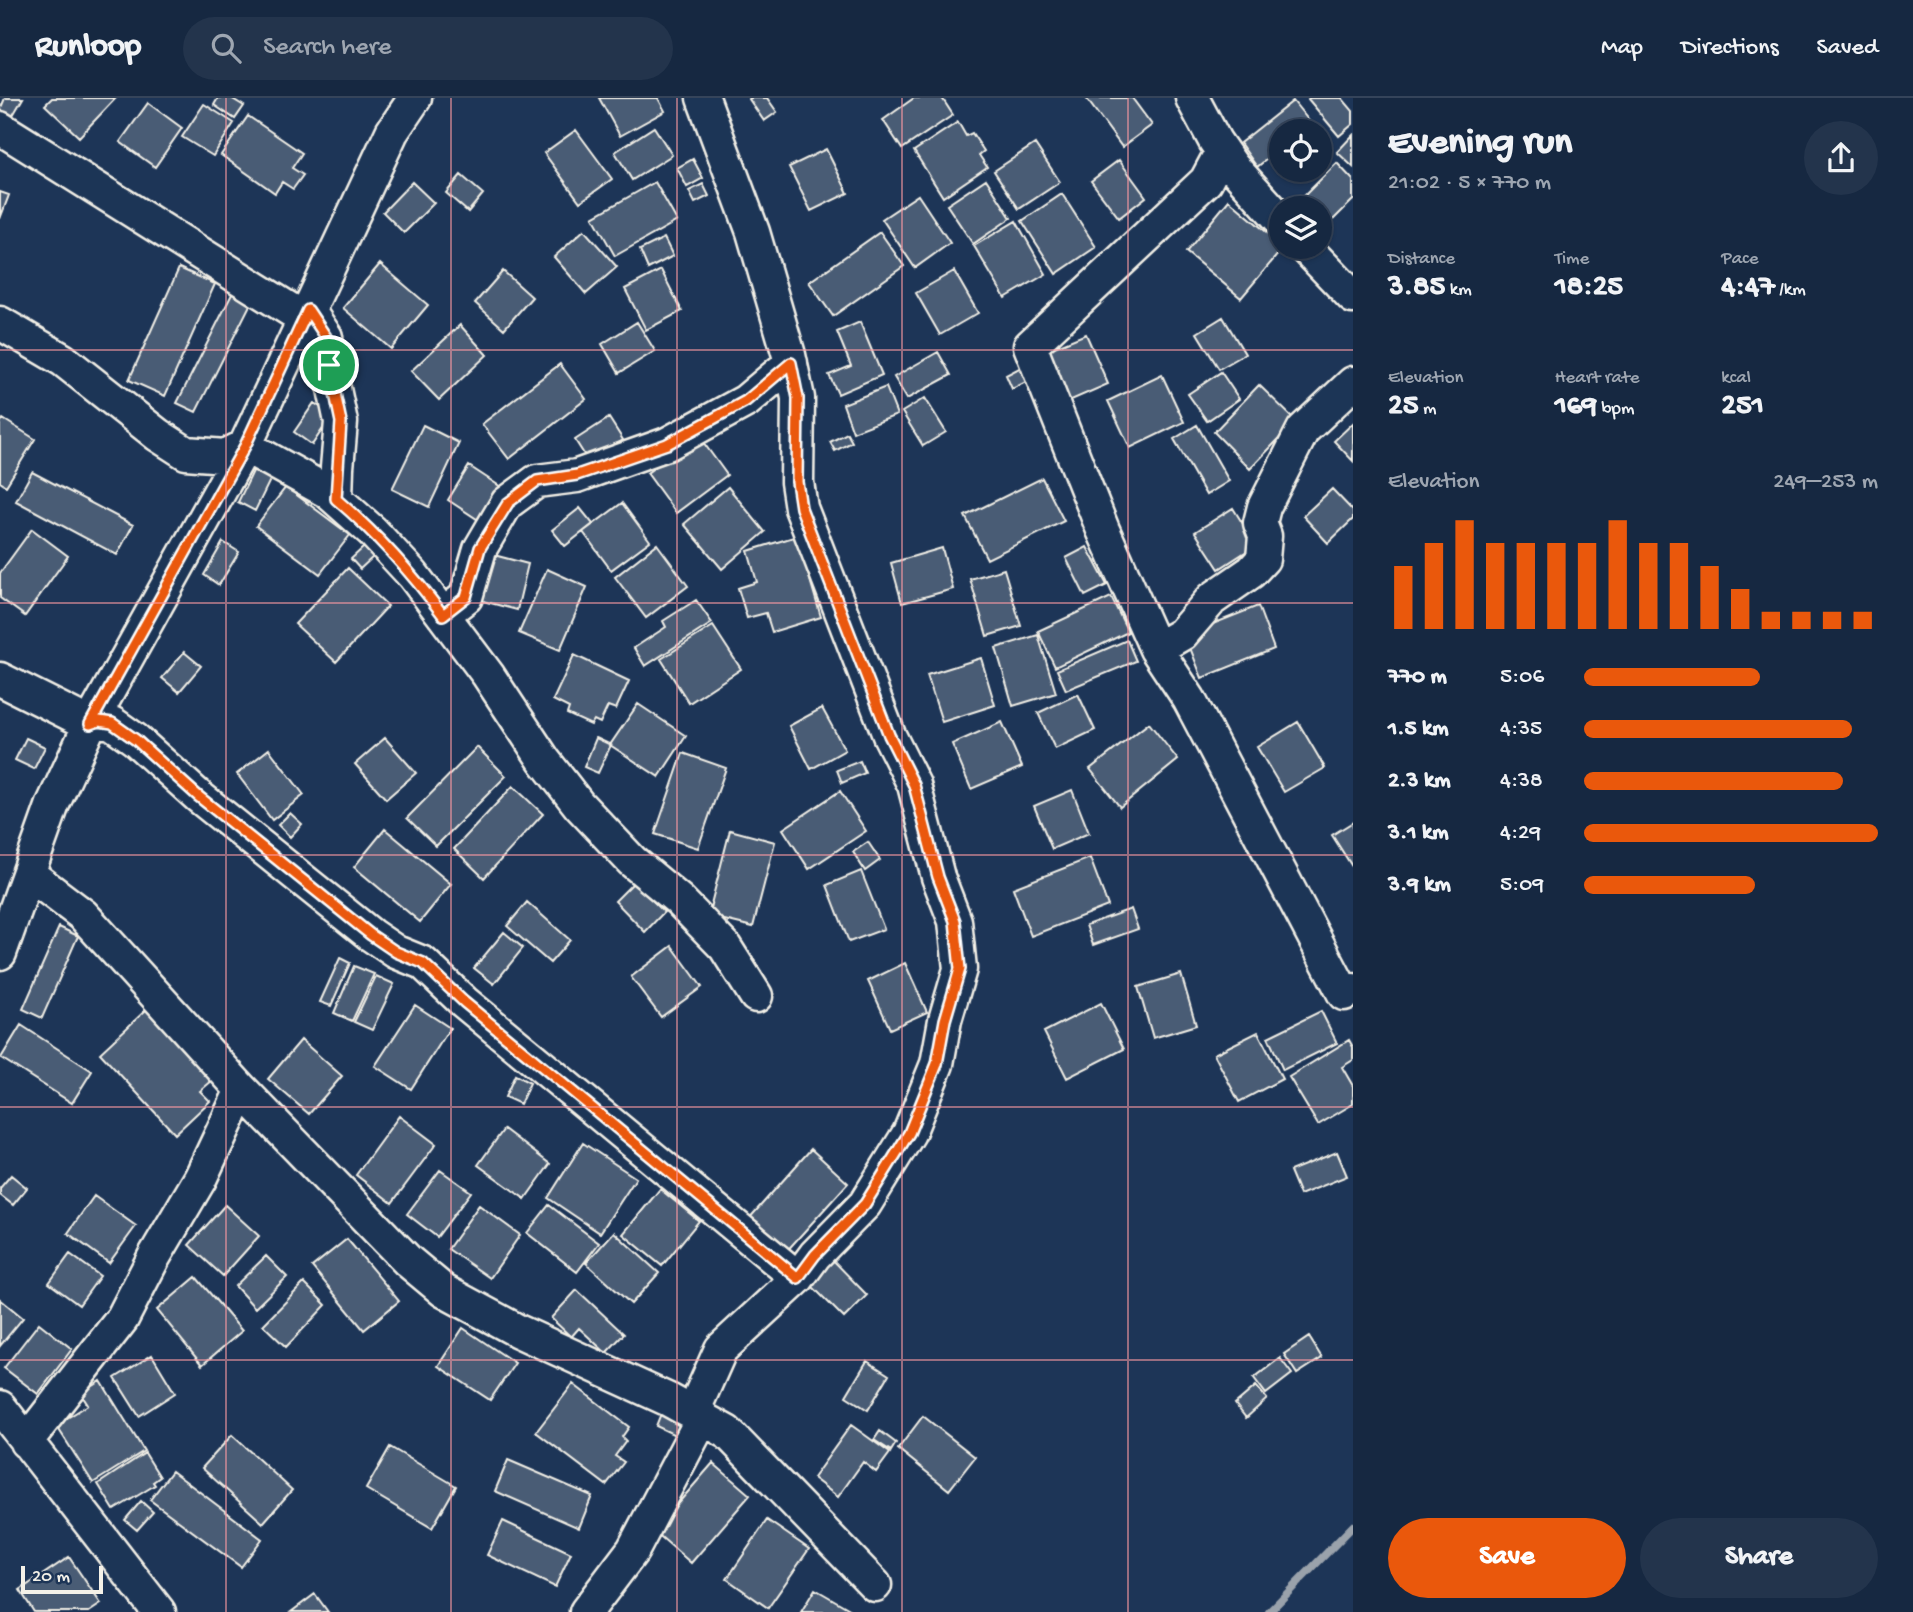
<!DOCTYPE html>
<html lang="en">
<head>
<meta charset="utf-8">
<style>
  :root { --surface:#162841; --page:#23344c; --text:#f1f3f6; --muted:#9ea6b1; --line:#35445a; --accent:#ea580c }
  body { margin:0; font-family:"Gochi Hand",sans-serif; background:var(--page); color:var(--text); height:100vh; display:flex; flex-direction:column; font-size:26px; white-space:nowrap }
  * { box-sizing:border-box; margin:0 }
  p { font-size:23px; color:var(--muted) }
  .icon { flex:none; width:38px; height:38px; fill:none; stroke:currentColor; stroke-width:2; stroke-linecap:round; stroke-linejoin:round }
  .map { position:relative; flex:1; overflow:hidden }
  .details { display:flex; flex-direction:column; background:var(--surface); width:560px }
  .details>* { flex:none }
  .fabs { position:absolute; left:1269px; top:21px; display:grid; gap:14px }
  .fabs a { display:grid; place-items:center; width:63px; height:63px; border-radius:50%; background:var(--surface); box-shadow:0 2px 5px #0004,0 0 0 2px var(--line); font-size:35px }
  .scale { position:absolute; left:21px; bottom:18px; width:82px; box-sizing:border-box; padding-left:7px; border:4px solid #f4f1e8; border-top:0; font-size:19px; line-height:24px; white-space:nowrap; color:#f4f1e8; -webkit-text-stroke:5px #1d3557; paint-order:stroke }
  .pin { position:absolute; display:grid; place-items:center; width:60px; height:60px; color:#fff; margin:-30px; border:4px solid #fff; border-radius:50%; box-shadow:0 2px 7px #0007 }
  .round { display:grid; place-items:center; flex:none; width:74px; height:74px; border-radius:37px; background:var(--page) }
  .headline { display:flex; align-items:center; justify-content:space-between; height:119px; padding:0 35px }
  h1 { font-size:38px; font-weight:700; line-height:52px }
  .stats { display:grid; grid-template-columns:repeat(3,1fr); gap:10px; height:119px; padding:7px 35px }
  .stats div { display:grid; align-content:center }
  .stats b { font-size:30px; font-weight:700 }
  .stats small { font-size:19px; font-weight:400 }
  .stats p { font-size:19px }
  .chart { height:196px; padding:14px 35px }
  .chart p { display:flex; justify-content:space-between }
  .chart svg { width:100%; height:126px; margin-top:7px; stroke:var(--accent); stroke-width:6 }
  .primary-button { display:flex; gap:14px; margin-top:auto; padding:14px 35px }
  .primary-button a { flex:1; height:80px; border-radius:42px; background:var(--accent); color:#fff; font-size:28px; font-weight:700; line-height:80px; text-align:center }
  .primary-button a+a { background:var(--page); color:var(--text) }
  ul { padding:0 35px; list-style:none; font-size:23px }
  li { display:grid; grid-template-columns:112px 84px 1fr; align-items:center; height:52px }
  li i { height:18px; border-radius:9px; background:var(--accent) }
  header { display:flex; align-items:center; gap:42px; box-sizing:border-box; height:98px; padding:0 35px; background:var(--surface); border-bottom:2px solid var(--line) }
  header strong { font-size:33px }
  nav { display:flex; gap:38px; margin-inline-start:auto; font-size:24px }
  .search { width:490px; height:63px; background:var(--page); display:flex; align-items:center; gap:18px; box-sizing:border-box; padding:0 24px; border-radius:38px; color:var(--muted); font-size:26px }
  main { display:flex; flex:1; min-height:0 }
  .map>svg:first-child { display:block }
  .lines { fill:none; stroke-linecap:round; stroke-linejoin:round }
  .stream { stroke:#9aa2ab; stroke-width:8 }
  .building { fill:#485b74; stroke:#f4f1e8; stroke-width:2 }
  .street-casing { stroke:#f4f1e8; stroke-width:37 }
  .street { stroke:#1d3557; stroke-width:32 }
  .route-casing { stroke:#fff; stroke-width:14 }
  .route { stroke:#ea580c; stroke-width:9 }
  .grid { fill:none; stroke:#ff9aa2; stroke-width:2; stroke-opacity:0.55 }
</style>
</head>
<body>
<header>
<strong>Runloop</strong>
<div class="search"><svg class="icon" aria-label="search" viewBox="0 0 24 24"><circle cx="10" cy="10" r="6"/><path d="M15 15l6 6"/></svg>Search here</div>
<nav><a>Map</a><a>Directions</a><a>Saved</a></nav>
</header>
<main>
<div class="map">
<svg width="1353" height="1514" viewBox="0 0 1353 1514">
  <rect width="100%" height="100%" fill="#1d3557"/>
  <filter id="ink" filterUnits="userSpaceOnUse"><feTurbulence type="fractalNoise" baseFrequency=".0143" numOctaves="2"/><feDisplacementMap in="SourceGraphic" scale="14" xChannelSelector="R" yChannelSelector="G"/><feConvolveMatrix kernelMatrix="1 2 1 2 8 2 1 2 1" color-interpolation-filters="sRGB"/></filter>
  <g filter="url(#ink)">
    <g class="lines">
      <path class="stream" d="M 1269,1514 L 1353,1428"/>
    </g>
    <path class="building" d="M 5,0 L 23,0 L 12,19 L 0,12 Z
      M 52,0 L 116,0 L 79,39 L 45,7 Z
      M 218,0 L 231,0 L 244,8 L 235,21 L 214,7 Z
      M 599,0 L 658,0 L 665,13 L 620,38 Z
      M 750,0 L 767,0 L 777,14 L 764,23 L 749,1 Z
      M 914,0 L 942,0 L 953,17 L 902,51 L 883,22 Z
      M 1086,0 L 1132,0 L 1152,27 L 1122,49 Z
      M 1309,0 L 1342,0 L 1353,13 L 1353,26 L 1339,38 L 1308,1 Z
      M 1293,3 L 1317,33 L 1281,33 L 1281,61 L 1276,54 L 1257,69 L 1240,45 Z
      M 148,5 L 182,30 L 155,69 L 120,44 Z
      M 204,6 L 234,25 L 213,58 L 182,39 Z
      M 248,18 L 302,55 L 292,70 L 303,77 L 293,91 L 282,84 L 275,95 L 221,57 Z
      M 958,24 L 966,38 L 972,35 L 984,53 L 979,57 L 987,69 L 943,99 L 914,53 Z
      M 654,29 L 672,57 L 632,82 L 615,54 Z
      M 576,32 L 612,81 L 580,104 L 544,55 Z
      M 1353,37 L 1353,69 L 1337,54 Z
      M 1035,46 L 1060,84 L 1019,111 L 994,73 Z
      M 826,51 L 848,95 L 811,113 L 789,69 Z
      M 693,61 L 703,80 L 687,89 L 677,70 Z
      M 1119,62 L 1146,99 L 1119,120 L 1091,83 Z
      M 1337,65 L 1353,82 L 1353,102 L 1325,130 L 1320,124 L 1320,110 L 1306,110 L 1299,103 Z
      M 461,77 L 483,96 L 468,114 L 446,95 Z
      M 986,81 L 1011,120 L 973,146 L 947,107 Z
      M 412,84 L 434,105 L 404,135 L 383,114 Z
      M 655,84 L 677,123 L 615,158 L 593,119 Z
      M 703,86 L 709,98 L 695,105 L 689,93 Z
      M 0,94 L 9,97 L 0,121 Z
      M 1062,96 L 1096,149 L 1056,176 L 1022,123 Z
      M 918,97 L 950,145 L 915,170 L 882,121 Z
      M 1229,102 L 1284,149 L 1241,200 L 1186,154 Z
      M 1016,123 L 1046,176 L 1005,200 L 974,148 Z
      M 584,132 L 617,169 L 586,196 L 554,159 Z
      M 880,134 L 904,168 L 833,218 L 809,184 Z
      M 664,140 L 673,158 L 648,171 L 640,152 Z
      M 380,166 L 428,207 L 391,251 L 343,210 Z
      M 179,170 L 215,186 L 165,298 L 129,282 Z
      M 661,172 L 682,213 L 646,232 L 625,191 Z
      M 503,173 L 532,199 L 504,231 L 475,205 Z
      M 954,173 L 978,215 L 940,237 L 916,195 Z
      M 233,194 L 252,203 L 196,314 L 177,305 Z
      M 1223,219 L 1245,256 L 1219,271 L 1197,235 Z
      M 637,224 L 655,253 L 619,275 L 602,246 Z
      M 860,224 L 882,277 L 838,296 L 829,277 L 851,268 L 837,234 Z
      M 460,227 L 487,257 L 439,302 L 411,273 Z
      M 1086,236 L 1108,286 L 1069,303 L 1047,252 Z
      M 938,254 L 951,277 L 907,301 L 894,279 Z
      M 560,266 L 586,301 L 509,361 L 482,326 Z
      M 1023,268 L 1030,282 L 1012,291 L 1006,277 Z
      M 1221,274 L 1239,301 L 1207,323 L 1188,296 Z
      M 1162,277 L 1184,324 L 1130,350 L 1108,303 Z
      M 1259,287 L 1296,323 L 1250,371 L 1214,334 Z
      M 886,289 L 897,317 L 853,334 L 843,306 Z
      M 925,300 L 946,334 L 923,348 L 902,314 Z
      M 314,305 L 332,317 L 312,347 L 294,334 Z
      M 609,320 L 623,342 L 589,364 L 575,342 Z
      M 3,321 L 35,341 L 6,388 L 0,384 L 0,325 Z
      M 1353,325 L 1353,363 L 1334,343 Z
      M 423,327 L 459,345 L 429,409 L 392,391 Z
      M 1197,327 L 1229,383 L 1206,397 L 1174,341 Z
      M 847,335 L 852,344 L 835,353 L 830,344 Z
      M 698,337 L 727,377 L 676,415 L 647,375 Z
      M 257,365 L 274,374 L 255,413 L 238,404 Z
      M 469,368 L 504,391 L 483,425 L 448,402 Z
      M 32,374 L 133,427 L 117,457 L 16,403 Z
      M 1042,380 L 1064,423 L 987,461 L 965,418 Z
      M 286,389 L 350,437 L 320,476 L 256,428 Z
      M 728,389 L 765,434 L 722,471 L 684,426 Z
      M 1332,391 L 1353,413 L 1353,421 L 1328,445 L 1303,418 Z
      M 622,405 L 650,443 L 611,472 L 583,434 Z
      M 580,410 L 593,426 L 565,448 L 552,432 Z
      M 1233,410 L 1256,447 L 1219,471 L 1195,434 Z
      M 32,431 L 68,458 L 25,518 L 0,500 L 0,475 Z
      M 797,438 L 821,519 L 772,534 L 766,515 L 747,520 L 738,490 L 757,484 L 748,453 Z
      M 223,444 L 239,454 L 219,487 L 204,477 Z
      M 657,446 L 688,488 L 646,520 L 615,479 Z
      M 364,449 L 373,459 L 360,471 L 351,461 Z
      M 1087,449 L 1107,487 L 1085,498 L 1066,460 Z
      M 942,450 L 953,491 L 902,505 L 891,465 Z
      M 490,456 L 528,466 L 517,512 L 479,502 Z
      M 348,470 L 388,508 L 336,564 L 295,526 Z
      M 547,471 L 587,489 L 560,552 L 519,535 Z
      M 1004,471 L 1021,528 L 987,538 L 970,481 Z
      M 1111,499 L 1128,534 L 1055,569 L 1038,533 Z
      M 696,502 L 712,525 L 645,568 L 634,550 L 666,529 L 663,523 Z
      M 1258,508 L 1274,551 L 1202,580 L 1185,537 Z
      M 713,528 L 741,571 L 689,605 L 661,561 Z
      M 1038,537 L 1056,595 L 1013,608 L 996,550 Z
      M 1127,542 L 1136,563 L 1066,592 L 1057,572 Z
      M 184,554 L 201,568 L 179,594 L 162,580 Z
      M 574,557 L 629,583 L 616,611 L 608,608 L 600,625 L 594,622 L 591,627 L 567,616 L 569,610 L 553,602 Z
      M 981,560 L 995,607 L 942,624 L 927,577 Z
      M 1078,596 L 1095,632 L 1055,651 L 1038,615 Z
      M 638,606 L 686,638 L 659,679 L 610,647 Z
      M 822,610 L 845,652 L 811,671 L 789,628 Z
      M 1002,624 L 1022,669 L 971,691 L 952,646 Z
      M 1298,624 L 1325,670 L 1284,694 L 1257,649 Z
      M 1149,625 L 1178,662 L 1120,709 L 1090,671 Z
      M 26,640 L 45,649 L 34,671 L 15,662 Z
      M 385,640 L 416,675 L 386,701 L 355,666 Z
      M 596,640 L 611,647 L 598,675 L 584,669 Z
      M 477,649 L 506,678 L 436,748 L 407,720 Z
      M 269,651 L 304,697 L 272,722 L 237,676 Z
      M 683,655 L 726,670 L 698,750 L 655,736 Z
      M 860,663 L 865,675 L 842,685 L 837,672 Z
      M 513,688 L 543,716 L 484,780 L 454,751 Z
      M 1072,692 L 1089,735 L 1052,751 L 1034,708 Z
      M 840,693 L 866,733 L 809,771 L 783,731 Z
      M 290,715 L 302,726 L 290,739 L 278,727 Z
      M 1353,724 L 1353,770 L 1332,737 Z
      M 385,731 L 451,786 L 420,824 L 354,769 Z
      M 730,732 L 775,744 L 753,829 L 708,818 Z
      M 868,744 L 880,762 L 865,773 L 853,754 Z
      M 1090,760 L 1108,808 L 1031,838 L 1013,790 Z
      M 861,773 L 884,831 L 849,844 L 827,787 Z
      M 634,784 L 664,814 L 645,834 L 615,803 Z
      M 527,804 L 570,842 L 550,865 L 507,828 Z
      M 1131,811 L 1138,831 L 1093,847 L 1086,827 Z
      M 59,829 L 78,838 L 42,920 L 23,911 Z
      M 504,834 L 523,850 L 494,886 L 474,870 Z
      M 672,848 L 702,889 L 661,919 L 631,879 Z
      M 340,860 L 350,865 L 331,908 L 320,904 Z
      M 905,865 L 927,914 L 890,931 L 868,883 Z
      M 354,868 L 374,876 L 352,923 L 334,915 Z
      M 1181,876 L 1196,927 L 1153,940 L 1138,889 Z
      M 376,878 L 394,886 L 372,932 L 354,924 Z
      M 1101,905 L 1124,951 L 1067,980 L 1044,934 Z
      M 415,907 L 450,930 L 411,991 L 375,968 Z
      M 147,911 L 213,982 L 200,993 L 210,1003 L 175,1036 L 100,955 Z
      M 1321,913 L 1337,945 L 1283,972 L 1268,939 Z
      M 21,927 L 92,973 L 72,1005 L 1,960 Z
      M 1258,934 L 1282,981 L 1239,1004 L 1214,956 Z
      M 301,942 L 342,978 L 309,1016 L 268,981 Z
      M 1349,942 L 1353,949 L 1353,962 L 1342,969 L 1353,988 L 1353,1006 L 1318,1027 L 1289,979 Z
      M 515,977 L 530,985 L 520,1006 L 505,999 Z
      M 399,1018 L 436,1046 L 392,1105 L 356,1077 Z
      M 504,1031 L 550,1066 L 525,1101 L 478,1067 Z
      M 583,1045 L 636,1080 L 600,1135 L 548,1100 Z
      M 811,1051 L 848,1085 L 784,1156 L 747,1123 Z
      M 1337,1054 L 1347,1078 L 1300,1097 L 1290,1073 Z
      M 440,1072 L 471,1094 L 437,1139 L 407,1116 Z
      M 11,1077 L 27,1090 L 13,1107 L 0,1097 L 0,1090 Z
      M 660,1091 L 699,1123 L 662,1168 L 623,1136 Z
      M 94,1098 L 136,1128 L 109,1165 L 68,1135 Z
      M 225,1107 L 259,1138 L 223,1178 L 189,1147 Z
      M 479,1107 L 520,1137 L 490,1180 L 448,1151 Z
      M 549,1107 L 599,1145 L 577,1174 L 527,1135 Z
      M 614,1134 L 659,1175 L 631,1206 L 586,1165 Z
      M 347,1141 L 399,1203 L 364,1232 L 312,1169 Z
      M 70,1156 L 100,1178 L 79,1207 L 49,1185 Z
      M 828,1157 L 867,1197 L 844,1220 L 804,1180 Z
      M 266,1158 L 287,1179 L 255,1210 L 235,1188 Z
      M 196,1179 L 242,1233 L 202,1267 L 157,1212 Z
      M 304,1185 L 326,1207 L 286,1249 L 263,1227 Z
      M 577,1192 L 624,1236 L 606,1255 L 579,1230 L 571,1239 L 551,1220 Z
      M 0,1201 L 23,1220 L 0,1248 Z
      M 39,1225 L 72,1251 L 38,1296 L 4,1270 Z
      M 463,1230 L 515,1265 L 490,1302 L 438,1268 Z
      M 1309,1239 L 1322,1260 L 1297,1276 L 1284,1256 Z
      M 152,1257 L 175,1295 L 139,1318 L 115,1280 Z
      M 1280,1260 L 1292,1276 L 1266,1296 L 1254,1280 Z
      M 867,1263 L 889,1277 L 868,1312 L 846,1298 Z
      M 101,1283 L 144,1353 L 93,1385 L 56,1327 L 88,1307 L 81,1296 Z
      M 573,1286 L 629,1329 L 622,1339 L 626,1343 L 615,1358 L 624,1364 L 606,1387 L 536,1334 Z
      M 1256,1288 L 1267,1301 L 1246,1320 L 1235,1306 Z
      M 662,1313 L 684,1323 L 677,1338 L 656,1328 Z
      M 923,1318 L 975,1359 L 949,1392 L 898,1351 Z
      M 851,1327 L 890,1355 L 876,1374 L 863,1364 L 838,1399 L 813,1380 Z
      M 880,1333 L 896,1345 L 891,1353 L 874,1342 Z
      M 232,1337 L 292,1392 L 263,1425 L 202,1370 Z
      M 390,1349 L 456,1388 L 432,1430 L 366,1391 Z
      M 145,1355 L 160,1379 L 153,1384 L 155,1387 L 114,1412 L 98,1386 Z
      M 508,1362 L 592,1398 L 579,1430 L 495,1393 Z
      M 713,1365 L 750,1397 L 691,1465 L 654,1433 Z
      M 172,1373 L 262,1441 L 241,1469 L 150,1402 Z
      M 141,1403 L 153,1414 L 137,1432 L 125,1422 Z
      M 767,1422 L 809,1451 L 768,1510 L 727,1481 Z
      M 503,1423 L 571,1455 L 555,1489 L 487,1457 Z
      M 69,1459 L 101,1506 L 89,1514 L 34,1514 L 20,1492 Z
      M 815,1491 L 853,1513 L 853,1514 L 801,1514 Z
      M 315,1496 L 328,1514 L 291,1514 Z"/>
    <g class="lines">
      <g class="street-casing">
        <path id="street" d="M 1192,0 L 1215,43 L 1233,69 L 1281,122
          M 0,30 L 305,221
          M 1222,53 L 1206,83 L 1030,248 L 1103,432 L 1156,551 L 1189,601 L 1344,896 L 1353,892
          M 1305,149 L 1353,199
          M 308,212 L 326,239 L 329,267 L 341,324 L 337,370 L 336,401
          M 0,225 L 63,262 L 158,337 L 186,355 L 225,358 L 245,348 L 328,394 L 372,433 L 413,477 L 488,577 L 544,662 L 579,707 L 632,763 L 679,802 L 725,849 L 756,898
          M 443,517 L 466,499 L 480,451 L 507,405 L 537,383 L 577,378 L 667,346 L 746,303 L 791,265
          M 1156,551 L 1182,536 L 1212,501 L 1251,474 L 1263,461 L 1265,438 L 1260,425 L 1264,409 L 1303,332 L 1353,285
          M 0,581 L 90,626 L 99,623 L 112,625 L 136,642 L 198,698 L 371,837 L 396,854 L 423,865 L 464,904 L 798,1180
          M 29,776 L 83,817 L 242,992 L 408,1163 L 444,1193 L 518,1233 L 669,1302 L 727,1334 L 875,1487
          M 0,855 L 53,706 L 90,626 L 245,348 L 392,34 L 415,0
          M 0,1309 L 159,1514
          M 693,1314 L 721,1251 L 798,1180 L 815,1157 L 865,1106 L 909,1035 L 937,966 L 945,922 L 960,871 L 955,823 L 938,779 L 914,687 L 889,637 L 801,410 L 797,384 L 798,300 L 789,257 L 753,134 L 703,0
          M 26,1344 L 122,1221 L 154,1159 L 200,1081 L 242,992
          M 586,1514 L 633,1452 L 703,1319"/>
      </g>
      <use href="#street" class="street"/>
    </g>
  </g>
  <g class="lines" filter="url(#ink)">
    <g class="route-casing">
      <path id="route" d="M 308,212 L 326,239 L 329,267 L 341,324 L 336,401 C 377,436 411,474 443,517 L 466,499 L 480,450 L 508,405 L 537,383 L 577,377 L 667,346 L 746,303 L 791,265 L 798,300 L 797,384 L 801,410 L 889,637 L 914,687 L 938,779 L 955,823 L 960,871 L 945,922 L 937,966 L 909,1035 L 865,1106 L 815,1157 L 798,1180 L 464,904 L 423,865 L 396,854 L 371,837 L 198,698 L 136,642 L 112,625 L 99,623 L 90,626 L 245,348 Z"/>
    </g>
    <use href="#route" class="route"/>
  </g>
  <path class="grid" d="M 226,0 L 226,1514M 451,0 L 451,1514M 677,0 L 677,1514M 902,0 L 902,1514M 1128,0 L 1128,1514M 0,252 L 1353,252M 0,505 L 1353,505M 0,757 L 1353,757M 0,1009 L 1353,1009M 0,1262 L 1353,1262"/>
</svg>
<div class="fabs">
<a><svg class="icon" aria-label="locate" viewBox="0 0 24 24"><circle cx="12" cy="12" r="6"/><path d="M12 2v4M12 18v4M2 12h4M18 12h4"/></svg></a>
<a><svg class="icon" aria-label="layers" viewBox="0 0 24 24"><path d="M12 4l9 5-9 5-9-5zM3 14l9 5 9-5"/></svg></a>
</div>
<div class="scale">20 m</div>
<div class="pin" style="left:329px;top:267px;background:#1e9e55"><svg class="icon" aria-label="arrive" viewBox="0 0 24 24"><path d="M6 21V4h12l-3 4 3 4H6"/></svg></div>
</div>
<section class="details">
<div class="headline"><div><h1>Evening run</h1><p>21:02 · 5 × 770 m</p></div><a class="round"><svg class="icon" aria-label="share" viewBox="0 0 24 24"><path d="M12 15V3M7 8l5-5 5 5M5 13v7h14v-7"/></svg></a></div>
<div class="stats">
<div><p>Distance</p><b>3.85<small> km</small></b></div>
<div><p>Time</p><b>18:25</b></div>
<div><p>Pace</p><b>4:47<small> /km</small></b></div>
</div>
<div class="stats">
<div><p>Elevation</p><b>25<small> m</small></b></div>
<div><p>Heart rate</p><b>169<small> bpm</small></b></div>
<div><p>kcal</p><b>251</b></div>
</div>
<div class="chart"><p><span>Elevation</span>249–253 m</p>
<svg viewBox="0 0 160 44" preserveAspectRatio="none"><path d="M5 44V22M15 44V14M25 44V6M35 44V14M45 44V14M55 44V14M65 44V14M75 44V6M85 44V14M95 44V14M105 44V22M115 44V30M125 44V38M135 44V38M145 44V38M155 44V38"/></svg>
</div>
<ul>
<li><b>770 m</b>5:06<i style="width:60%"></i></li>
<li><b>1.5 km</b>4:35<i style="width:91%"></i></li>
<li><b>2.3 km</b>4:38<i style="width:88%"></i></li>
<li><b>3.1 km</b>4:29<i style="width:100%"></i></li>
<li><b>3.9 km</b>5:09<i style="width:58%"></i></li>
</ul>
<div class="primary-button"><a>Save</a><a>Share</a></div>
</section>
</main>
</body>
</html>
